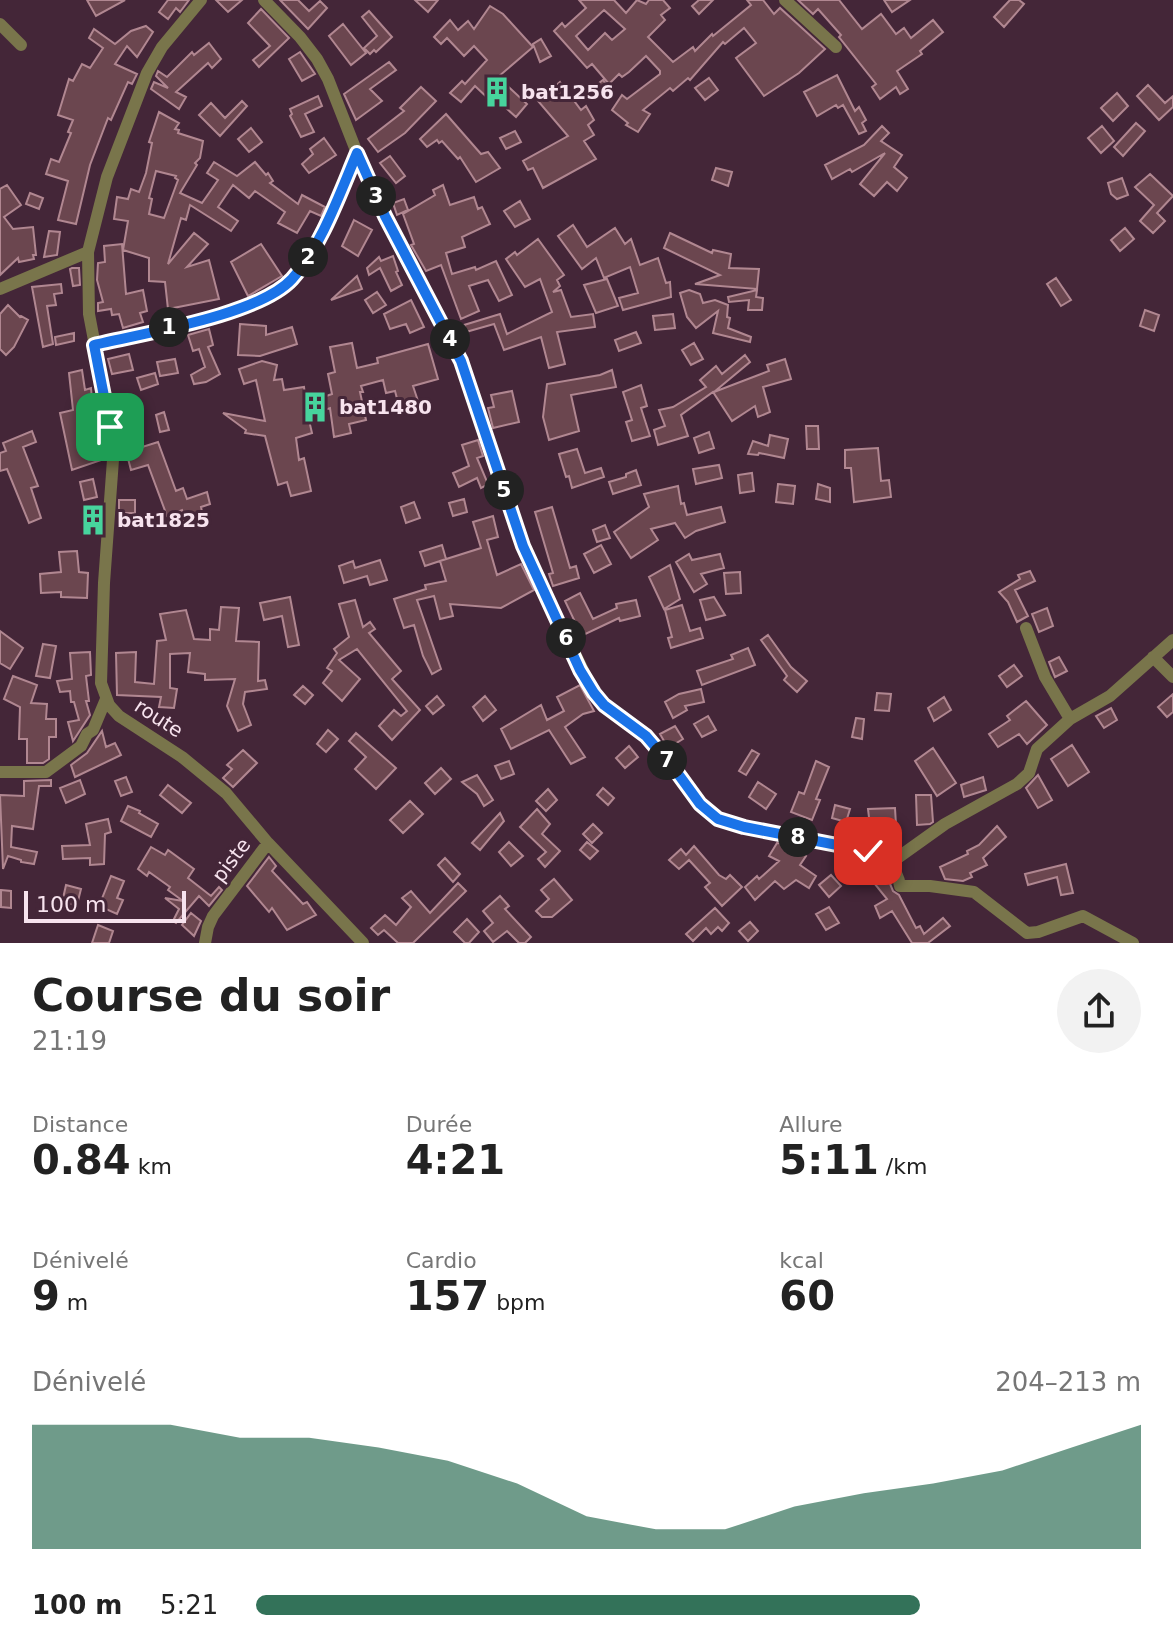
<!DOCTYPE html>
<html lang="fr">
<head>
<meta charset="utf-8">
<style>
  :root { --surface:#fff; --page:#f2f2f2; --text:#222; --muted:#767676; --accent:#337259 }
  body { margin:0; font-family:"DejaVu Sans",sans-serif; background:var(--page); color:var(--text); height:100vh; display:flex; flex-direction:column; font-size:30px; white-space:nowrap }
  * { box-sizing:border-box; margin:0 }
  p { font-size:26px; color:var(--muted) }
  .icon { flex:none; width:44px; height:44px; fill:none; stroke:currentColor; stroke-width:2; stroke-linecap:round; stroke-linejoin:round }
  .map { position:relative; height:943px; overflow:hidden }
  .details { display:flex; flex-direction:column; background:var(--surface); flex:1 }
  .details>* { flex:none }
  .scale { position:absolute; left:24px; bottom:20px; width:162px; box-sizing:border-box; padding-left:8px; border:4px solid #f7e3ee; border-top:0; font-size:22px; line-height:28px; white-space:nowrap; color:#f7e3ee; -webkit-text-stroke:6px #442638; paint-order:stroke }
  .pin { position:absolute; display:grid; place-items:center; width:68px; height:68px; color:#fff; margin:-34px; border-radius:16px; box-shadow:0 4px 12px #0006 }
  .km { position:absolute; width:40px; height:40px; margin:-20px; border-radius:50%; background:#222; color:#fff; font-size:22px; line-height:40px; text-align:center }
  .round { display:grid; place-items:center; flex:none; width:84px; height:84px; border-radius:42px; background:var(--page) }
  .head { display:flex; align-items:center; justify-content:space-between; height:136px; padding:0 32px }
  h1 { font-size:44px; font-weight:700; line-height:60px }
  .figures { display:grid; grid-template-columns:repeat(3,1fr); gap:12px; height:136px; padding:8px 32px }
  .figures div { display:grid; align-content:center }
  .figures b { font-size:40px; font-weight:700 }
  .figures small { font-size:22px; font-weight:400 }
  .figures p { font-size:22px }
  .chart { height:224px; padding:16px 32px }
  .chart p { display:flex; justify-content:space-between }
  .chart svg { width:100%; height:144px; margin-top:8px; fill:var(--accent); opacity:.7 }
  ul { padding:0 32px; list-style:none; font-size:26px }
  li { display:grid; grid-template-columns:128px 96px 1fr; align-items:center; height:60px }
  li i { height:20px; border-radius:10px; background:var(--accent) }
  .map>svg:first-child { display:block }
  .building { fill:#6b464f; stroke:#b18791; stroke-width:2; fill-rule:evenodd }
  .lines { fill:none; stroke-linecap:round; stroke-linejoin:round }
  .street { stroke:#79754b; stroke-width:12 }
  .route-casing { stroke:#fff; stroke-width:16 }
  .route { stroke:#1a73e8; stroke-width:10 }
  .labels { text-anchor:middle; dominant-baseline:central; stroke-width:6; stroke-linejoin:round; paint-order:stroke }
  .poi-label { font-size:20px; font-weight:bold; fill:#f7e3ee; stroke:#442638; text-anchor:start }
  .street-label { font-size:20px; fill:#f7e3ee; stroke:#442638 }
</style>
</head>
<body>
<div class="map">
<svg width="1173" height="943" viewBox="0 0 1173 943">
  <rect width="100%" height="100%" fill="#442638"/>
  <path class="building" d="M 87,0 L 125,0 L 96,16 Z
    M 168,0 L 189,0 L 180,12 L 176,8 L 168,19 L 159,12 Z
    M 216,0 L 242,0 L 228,12 Z
    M 280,0 L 298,0 L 309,11 L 320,1 L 327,8 L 308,29 Z
    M 415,0 L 438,0 L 428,12 Z
    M 579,0 L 614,0 L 626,13 L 637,0 L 646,4 L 649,0 L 663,0 L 670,8 L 661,15 L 665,20 L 648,37 L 673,62 L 693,47 L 695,51 L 712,34 L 713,36 L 751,5 L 747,0 L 763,0 L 774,14 L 780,8 L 825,49 L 799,73 L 764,96 L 736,58 L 756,43 L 744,28 L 725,44 L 723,42 L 690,80 L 688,78 L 673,91 L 670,88 L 643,110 L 650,114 L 638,132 L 626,125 L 628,123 L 612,110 L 622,95 L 627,99 L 660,74 L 660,71 L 646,56 L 629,72 L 622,77 L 619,74 L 609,84 L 592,64 L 587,68 L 554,31 L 562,23 L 565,27 L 586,8 ZM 604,10 L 625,29 L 612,40 L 605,33 L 588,50 L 576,36 Z
    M 699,0 L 713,0 L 699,14 L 692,6 Z
    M 798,0 L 839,0 L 862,29 L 881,14 L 896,34 L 904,28 L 911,38 L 933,20 L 943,32 L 920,51 L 922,54 L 897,71 L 908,89 L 900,94 L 896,87 L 880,99 L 872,87 L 876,84 L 839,37 L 841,35 L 818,9 L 813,14 Z
    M 884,0 L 910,0 L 892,12 Z
    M 1010,0 L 1019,0 L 1024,4 L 1004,27 L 994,17 Z
    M 490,6 L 503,14 L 533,47 L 498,77 L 527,104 L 516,117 L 496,99 L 493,103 L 475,86 L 461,102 L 450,93 L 462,81 L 465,84 L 487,60 L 474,46 L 464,56 L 447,38 L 441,44 L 434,37 L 450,20 L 458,30 L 468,21 L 474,29 Z
    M 261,9 L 289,38 L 259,67 L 253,60 L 270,46 L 248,23 Z
    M 369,11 L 392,37 L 376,52 L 374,50 L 370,54 L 364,48 L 377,36 L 362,17 Z
    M 343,24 L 366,53 L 351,65 L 329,36 Z
    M 146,26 L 153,32 L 137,57 L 127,46 L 115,64 L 137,74 L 132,84 L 128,82 L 111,120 L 108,118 L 90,165 L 76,224 L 58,220 L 68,181 L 46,174 L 51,159 L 59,162 L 71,133 L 68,132 L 73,120 L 58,115 L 69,79 L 73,81 L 82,64 L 90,68 L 103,48 L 89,38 L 94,29 L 115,44 L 131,31 Z
    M 541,39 L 551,56 L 540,62 L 533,44 Z
    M 209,43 L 221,59 L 212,68 L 208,63 L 176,92 L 186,97 L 179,109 L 151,89 L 154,82 L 168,88 L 156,76 L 158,71 L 167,77 L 192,52 L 194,55 Z
    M 300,52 L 315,74 L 302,81 L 289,59 Z
    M 389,62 L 396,70 L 370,89 L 382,101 L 356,120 L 344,94 Z
    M 837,75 L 855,111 L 859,107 L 866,120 L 862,123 L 866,131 L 859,134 L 843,105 L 838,108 L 836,105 L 817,116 L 804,92 Z
    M 709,78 L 718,90 L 705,100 L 695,88 Z
    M 603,80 L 608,87 L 595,97 L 590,90 Z
    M 560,82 L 581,110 L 586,106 L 594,120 L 588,125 L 594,135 L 584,141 L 596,159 L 543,188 L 533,168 L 528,170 L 523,161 L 568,136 L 532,94 L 541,87 L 546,94 Z
    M 1148,85 L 1165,103 L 1173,96 L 1173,107 L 1159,120 L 1137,96 Z
    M 421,87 L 436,101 L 405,133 L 378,152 L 368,139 L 404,111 L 400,108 Z
    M 1117,93 L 1128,106 L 1113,121 L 1101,108 Z
    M 318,96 L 322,106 L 305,114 L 314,132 L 301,137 L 290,116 L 292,114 L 290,109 Z
    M 242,101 L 247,106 L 220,136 L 199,115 L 211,103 L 225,118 Z
    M 159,112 L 179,123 L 175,129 L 179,130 L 178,133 L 203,141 L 200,158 L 195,163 L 197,165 L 180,193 L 202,203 L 218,180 L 207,173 L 214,162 L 237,176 L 255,162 L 266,175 L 268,173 L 273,181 L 270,183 L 298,204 L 302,195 L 325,207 L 321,216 L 310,211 L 297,233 L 278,223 L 285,212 L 255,191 L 249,198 L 233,185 L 218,207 L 238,221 L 231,231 L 190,205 L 186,220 L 181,218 L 168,264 L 194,233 L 208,244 L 187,267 L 209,260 L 219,299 L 168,309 L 165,282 L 149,281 L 149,258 L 123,250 L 128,221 L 114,219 L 117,197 L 128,199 L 131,189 L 139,192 L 146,173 L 152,143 L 149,142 ZM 156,171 L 176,176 L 175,178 L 178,180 L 164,218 L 149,214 L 152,199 L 149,198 Z
    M 446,114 L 481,154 L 488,152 L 500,168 L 476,182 L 460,157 L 458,159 L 442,141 L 439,143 L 437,140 L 427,147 L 420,139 Z
    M 1136,123 L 1145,131 L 1123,156 L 1114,147 Z
    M 882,126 L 889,133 L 881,141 L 902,155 L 894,167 L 907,178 L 897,191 L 887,182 L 874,196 L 860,184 L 885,153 L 852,172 L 850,169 L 832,179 L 825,165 L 864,145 Z
    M 1102,126 L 1114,141 L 1101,153 L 1088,138 Z
    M 251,128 L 262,142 L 249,152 L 238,139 Z
    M 515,131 L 521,142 L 506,149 L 500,138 Z
    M 324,138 L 336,155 L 309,173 L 302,164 L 313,154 L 310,149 Z
    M 390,156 L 405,176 L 396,183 L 380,163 Z
    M 716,168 L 732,172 L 728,186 L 712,180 Z
    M 1150,174 L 1173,196 L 1157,213 L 1165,221 L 1153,233 L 1140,221 L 1154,205 L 1135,187 Z
    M 1122,178 L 1128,195 L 1117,199 L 1111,194 L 1108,183 Z
    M 7,185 L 21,205 L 4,217 L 13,229 L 33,227 L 36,255 L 33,255 L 34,259 L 19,262 L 18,258 L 0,275 L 0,189 Z
    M 443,185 L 450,205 L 474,197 L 478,209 L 482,207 L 490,224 L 462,237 L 465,247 L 446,253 L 452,274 L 475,267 L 476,270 L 496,261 L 512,295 L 499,301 L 488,280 L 469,286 L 479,311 L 461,319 L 441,265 L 426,271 L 411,245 L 414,244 L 403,214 L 435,195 L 433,190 Z
    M 30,193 L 43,198 L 39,209 L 26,204 Z
    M 404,199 L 408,210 L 397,215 L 393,203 Z
    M 520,201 L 530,219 L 515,227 L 504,211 Z
    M 354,220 L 372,230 L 358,256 L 342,246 Z
    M 573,225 L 587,247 L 615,228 L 625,244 L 631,239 L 640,265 L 658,258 L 666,283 L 670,282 L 671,297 L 623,310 L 619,298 L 638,293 L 630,267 L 604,278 L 596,258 L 582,269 L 558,236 Z
    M 1125,228 L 1134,239 L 1120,251 L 1111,240 Z
    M 49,231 L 60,232 L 57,255 L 44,257 Z
    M 670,233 L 712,253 L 713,250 L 731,254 L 729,268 L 759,269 L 757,289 L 695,284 L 720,275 L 664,248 Z
    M 538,239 L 564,275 L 557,280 L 560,286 L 553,292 L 561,290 L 571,317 L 593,314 L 595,327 L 557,332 L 565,364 L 549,368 L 541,337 L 504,350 L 494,324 L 466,332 L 464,325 L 500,314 L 507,334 L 552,312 L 540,279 L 525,287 L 506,259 L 515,252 L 517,255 Z
    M 122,244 L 126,294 L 143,290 L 147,311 L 140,313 L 143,322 L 123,328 L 119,314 L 112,315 L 111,309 L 98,311 L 98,303 L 103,302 L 97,280 L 98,263 L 105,262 L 104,246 Z
    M 261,244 L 282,276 L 248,296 L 231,262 Z
    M 393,256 L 398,271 L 396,272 L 402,285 L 391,291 L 380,268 L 369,275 L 367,268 L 379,257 L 381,261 Z
    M 72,268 L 79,268 L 80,285 L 73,286 L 70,269 Z
    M 357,276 L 362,289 L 331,300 Z
    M 1056,278 L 1071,300 L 1061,306 L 1047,284 Z
    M 607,279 L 618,306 L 596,313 L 584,285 Z
    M 61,284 L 62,293 L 54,294 L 56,305 L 47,306 L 53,344 L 43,347 L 32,287 Z
    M 689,290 L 700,294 L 703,303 L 715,300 L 728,305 L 727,317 L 730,318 L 728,328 L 751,337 L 750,342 L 713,333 L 718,311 L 696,328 L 687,317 L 680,293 Z
    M 757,290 L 756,297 L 763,298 L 762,310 L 748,310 L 749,300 L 729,302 L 728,297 Z
    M 377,292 L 386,305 L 373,313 L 365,300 Z
    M 411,300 L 424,327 L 410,333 L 406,324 L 390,329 L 384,314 Z
    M 8,305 L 20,317 L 21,316 L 28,320 L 14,347 L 6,355 L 0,349 L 0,314 Z
    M 1145,310 L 1159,315 L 1154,331 L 1140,326 Z
    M 673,314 L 675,328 L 655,330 L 653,316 Z
    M 240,324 L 266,326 L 266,335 L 292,327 L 297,344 L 260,356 L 238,355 Z
    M 209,329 L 213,345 L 208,347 L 220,374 L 206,382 L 194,384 L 191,375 L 205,367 L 199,349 L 193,351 L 188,335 Z
    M 636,332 L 641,343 L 619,351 L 615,340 Z
    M 74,333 L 74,341 L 56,345 L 55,337 Z
    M 352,343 L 357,368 L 378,363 L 377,358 L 428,344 L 438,379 L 413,386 L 419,404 L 400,410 L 395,391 L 386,393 L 383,380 L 361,386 L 363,392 L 360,392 L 366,420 L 349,424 L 351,433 L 334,437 L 330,408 L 308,416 L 312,433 L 296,438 L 299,460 L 304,458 L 311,491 L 291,496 L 287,482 L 278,485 L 265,436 L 245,433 L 246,430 L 223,413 L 265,421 L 256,380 L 244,384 L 239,369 L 262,361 L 277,365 L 274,380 L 282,379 L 284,390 L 304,387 L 306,403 L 332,394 L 328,374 L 335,372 L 330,347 Z
    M 694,343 L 703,359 L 691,365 L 682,350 Z
    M 129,354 L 133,370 L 112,374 L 108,359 Z
    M 745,355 L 750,362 L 714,392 L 769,371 L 767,365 L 785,359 L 791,379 L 763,387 L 770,412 L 758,417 L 755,406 L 732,421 L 713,392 L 681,415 L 688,436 L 658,445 L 654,430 L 665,426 L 659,410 L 673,407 L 706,387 L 700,380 L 716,366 L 722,374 Z
    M 175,359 L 178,373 L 160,376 L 157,362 Z
    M 82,370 L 85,390 L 91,388 L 95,433 L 100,431 L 105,447 L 104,459 L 72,470 L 60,413 L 73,410 L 69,373 Z
    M 612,370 L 616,387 L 571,395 L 579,431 L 549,440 L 543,417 L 547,384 L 600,375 Z
    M 155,373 L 158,384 L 141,390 L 137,378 Z
    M 641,385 L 647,406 L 641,408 L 650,436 L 632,441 L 626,422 L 632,420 L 623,392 Z
    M 512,391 L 519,422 L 493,428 L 488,408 L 494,407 L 491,395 Z
    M 164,412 L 169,430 L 160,432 L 156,415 Z
    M 129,417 L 136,449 L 158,442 L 176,491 L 183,488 L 187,499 L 207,492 L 210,504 L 201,507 L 204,521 L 185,525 L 182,510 L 167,516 L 148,465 L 131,470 L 118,420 Z
    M 806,426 L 818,426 L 819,449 L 807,449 Z
    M 32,431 L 36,442 L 23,447 L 38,486 L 31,488 L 41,518 L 29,523 L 7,469 L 0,471 L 0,453 L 6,451 L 3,443 Z
    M 709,432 L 714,448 L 699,453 L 694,438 Z
    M 770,435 L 788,439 L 784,458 L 759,453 L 758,455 L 748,454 L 753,441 L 768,446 Z
    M 478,440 L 483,456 L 477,458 L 488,484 L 481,488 L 477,478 L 459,487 L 453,473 L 469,466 L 462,445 Z
    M 878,448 L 881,481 L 889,480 L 891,497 L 854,502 L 851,468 L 845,468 L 845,450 Z
    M 577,449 L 585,473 L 601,468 L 604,477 L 572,488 L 569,476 L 566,477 L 559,454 Z
    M 719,465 L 722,478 L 696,484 L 693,469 Z
    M 636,470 L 641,485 L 613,494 L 609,482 L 626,477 L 626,474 Z
    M 752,473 L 754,491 L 740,493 L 738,475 Z
    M 93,479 L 97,497 L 84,500 L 80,482 Z
    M 778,484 L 795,486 L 793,504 L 776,502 Z
    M 818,484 L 830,488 L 830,502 L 816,499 Z
    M 678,486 L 681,504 L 684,503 L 687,515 L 721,507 L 725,522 L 696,531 L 685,538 L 675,523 L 651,529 L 658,540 L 631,558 L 614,532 L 649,507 L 644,494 Z
    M 464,499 L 467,512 L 453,516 L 449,503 Z
    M 119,500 L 135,500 L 135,513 L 119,513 Z
    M 414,502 L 420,518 L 406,523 L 401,507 Z
    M 552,507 L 570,568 L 576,566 L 579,578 L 553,586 L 549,574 L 553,573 L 535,512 Z
    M 100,513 L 99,526 L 85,527 L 86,514 Z
    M 493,516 L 498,537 L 487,540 L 497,575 L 521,564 L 534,590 L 501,608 L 450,604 L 453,616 L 440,619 L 434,596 L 417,600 L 441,669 L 432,674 L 423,656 L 414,625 L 404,628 L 394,599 L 426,589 L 425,585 L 446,581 L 440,561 L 481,548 L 473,522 Z
    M 605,525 L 610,538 L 597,542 L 593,530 Z
    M 442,545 L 446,559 L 425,566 L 420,552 Z
    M 601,545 L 611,564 L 594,573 L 584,554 Z
    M 77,551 L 79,572 L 88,573 L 87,598 L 61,597 L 61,592 L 41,593 L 40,574 L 61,572 L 59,552 Z
    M 689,554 L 692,560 L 720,554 L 724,568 L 701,574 L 707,584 L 694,592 L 676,562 Z
    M 380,560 L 387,580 L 370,585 L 367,576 L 344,583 L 339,566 L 353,561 L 355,568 Z
    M 670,565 L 680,599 L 664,609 L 649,577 Z
    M 1030,571 L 1035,581 L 1015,590 L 1028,616 L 1017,622 L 1008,602 L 999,592 L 1020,579 L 1018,575 Z
    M 740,572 L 741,593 L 726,594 L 724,573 Z
    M 580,593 L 593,619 L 617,608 L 616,604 L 636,600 L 640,616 L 620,621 L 619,618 L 577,638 L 573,628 L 577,626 L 565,601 Z
    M 290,597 L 299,645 L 288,647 L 282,616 L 264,620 L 260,603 Z
    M 714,597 L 725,615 L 706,620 L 700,600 Z
    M 355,600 L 363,627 L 370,622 L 375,629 L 369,633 L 401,671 L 392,679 L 420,710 L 392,740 L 379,726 L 394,710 L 401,716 L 407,711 L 357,649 L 339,660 L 360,679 L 342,701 L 323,683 L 332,671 L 327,668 L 337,653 L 334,649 L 349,637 L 339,604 Z
    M 682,605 L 690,631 L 700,628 L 703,638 L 671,648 L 668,638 L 672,637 L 665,610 Z
    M 221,607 L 239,608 L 236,641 L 259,642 L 258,681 L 265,680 L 267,689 L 245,692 L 243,704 L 251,725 L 238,731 L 227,706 L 235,679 L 205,680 L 205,674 L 188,672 L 190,653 L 170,654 L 170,688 L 177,689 L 174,708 L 159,707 L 161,697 L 117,695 L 116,653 L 136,652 L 135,682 L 154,684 L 157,641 L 166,640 L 160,614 L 186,610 L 194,639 L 210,640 L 210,629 L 219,630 Z
    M 1047,608 L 1053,626 L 1039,632 L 1032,614 Z
    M 0,631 L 23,648 L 10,669 L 0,663 Z
    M 768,635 L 791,667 L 807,681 L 797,692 L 784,680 L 787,676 L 761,640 Z
    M 43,644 L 56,646 L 50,678 L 36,676 Z
    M 748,648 L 755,665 L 702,685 L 697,671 L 733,659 L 731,655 Z
    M 90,652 L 91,675 L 86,676 L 89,701 L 86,701 L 90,715 L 73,741 L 68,722 L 79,720 L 74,702 L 71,702 L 70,691 L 60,692 L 57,681 L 72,679 L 70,653 Z
    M 1059,657 L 1067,671 L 1055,677 L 1049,662 Z
    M 1014,665 L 1022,676 L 1007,687 L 999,676 Z
    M 13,676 L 37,685 L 31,703 L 47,704 L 46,719 L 56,719 L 56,737 L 49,737 L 49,759 L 43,763 L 27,763 L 27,739 L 19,739 L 20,707 L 4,699 Z
    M 580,685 L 594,711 L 583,714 L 565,727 L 585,757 L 571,764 L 549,730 L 511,749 L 501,729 L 541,705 L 547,720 L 564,711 L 557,697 Z
    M 303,686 L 313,695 L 305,704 L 294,695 Z
    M 701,689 L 704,702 L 685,706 L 687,710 L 673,718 L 665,702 L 679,694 Z
    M 877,693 L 891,694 L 889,711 L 875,710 Z
    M 1173,694 L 1173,712 L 1167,717 L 1158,707 Z
    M 437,696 L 444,705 L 433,714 L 426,706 Z
    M 485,696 L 496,710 L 483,721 L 473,707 Z
    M 944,697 L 951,710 L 934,721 L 928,708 Z
    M 1026,701 L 1047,725 L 1027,744 L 1019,734 L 998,747 L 989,734 L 1010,720 L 1007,716 Z
    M 1111,708 L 1117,720 L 1104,728 L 1096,716 Z
    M 708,716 L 716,730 L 702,737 L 694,724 Z
    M 856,718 L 864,719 L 862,739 L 852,737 Z
    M 675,726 L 683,739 L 668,748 L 660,734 Z
    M 328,730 L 338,739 L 326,752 L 317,744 Z
    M 102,731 L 106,747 L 115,743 L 121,755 L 75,777 L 71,765 L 87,753 Z
    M 356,733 L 396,768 L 376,789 L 355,769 L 366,757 L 349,741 Z
    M 1072,745 L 1089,772 L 1068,786 L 1051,759 Z
    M 629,746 L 638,757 L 625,768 L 616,758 Z
    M 933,748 L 956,783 L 937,796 L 915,761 Z
    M 243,750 L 257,763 L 233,787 L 223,778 L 232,769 L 227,765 Z
    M 752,750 L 759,754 L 746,775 L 739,771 Z
    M 509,761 L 514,774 L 501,779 L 495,766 Z
    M 816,761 L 829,767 L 816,799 L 820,800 L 812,820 L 791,812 L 799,792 L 804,794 Z
    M 441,768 L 451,779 L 435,794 L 425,783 Z
    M 477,775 L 493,800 L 484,806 L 477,794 L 462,782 Z
    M 1038,775 L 1052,800 L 1038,808 L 1026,788 Z
    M 126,777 L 132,792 L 121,796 L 115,781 Z
    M 983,777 L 986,790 L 964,797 L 961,785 Z
    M 51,780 L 51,786 L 39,786 L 33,829 L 12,826 L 11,847 L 37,852 L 34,864 L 21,862 L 21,860 L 8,856 L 3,869 L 0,795 L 24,796 L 24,781 Z
    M 80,780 L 85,794 L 66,803 L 60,788 Z
    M 758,782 L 776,794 L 766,809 L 749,797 Z
    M 168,785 L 191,803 L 182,813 L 160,795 Z
    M 603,788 L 614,798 L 608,805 L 597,795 Z
    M 548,789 L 557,800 L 546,811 L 536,801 Z
    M 916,795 L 931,795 L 933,822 L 930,824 L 917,825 Z
    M 410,801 L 423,814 L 403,833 L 390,820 Z
    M 835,805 L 850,809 L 846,822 L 832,818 Z
    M 128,806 L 140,811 L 139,813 L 158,824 L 151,837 L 121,821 Z
    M 895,808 L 896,825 L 870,826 L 868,809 Z
    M 537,809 L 550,824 L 542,834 L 560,851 L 545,867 L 538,859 L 546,852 L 520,827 Z
    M 500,813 L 504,821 L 480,850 L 472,843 Z
    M 108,819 L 111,832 L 105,834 L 104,864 L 90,865 L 90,858 L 63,859 L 62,846 L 90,845 L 86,824 Z
    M 593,824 L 602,833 L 592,843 L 583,834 Z
    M 997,826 L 1006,837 L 983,858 L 987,865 L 970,873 L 972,877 L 963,881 L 945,879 L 940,867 L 968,854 L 967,851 L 979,845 Z
    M 509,842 L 523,856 L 511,866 L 499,852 Z
    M 587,842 L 598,851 L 590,859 L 580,850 Z
    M 777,843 L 787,844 L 806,856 L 800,865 L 816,876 L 809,888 L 796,880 L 784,889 L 775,881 L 755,900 L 745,887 L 757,876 L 759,879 L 779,861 L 769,856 Z
    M 694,846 L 719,875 L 726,879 L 730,875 L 742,887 L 722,906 L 705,887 L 710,883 L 689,860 L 679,869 L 669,860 L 681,849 L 686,855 Z
    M 151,847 L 165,855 L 168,850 L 194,869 L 188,878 L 211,896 L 219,887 L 222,890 L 209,906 L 199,896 L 176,923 L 173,921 L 179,909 L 165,898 L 183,901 L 168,890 L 170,887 L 149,872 L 147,876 L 138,869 Z
    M 269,857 L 276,866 L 272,871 L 303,904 L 307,902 L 316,915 L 287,930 L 272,908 L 269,912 L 247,886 Z
    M 445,858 L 460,874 L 453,882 L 438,865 Z
    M 1066,864 L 1073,893 L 1061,895 L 1057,877 L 1028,885 L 1025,874 Z
    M 876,866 L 886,874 L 893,891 L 899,895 L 916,928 L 920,926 L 924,934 L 943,918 L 950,926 L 928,943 L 912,943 L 892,911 L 880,918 L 875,906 L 887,899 L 866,873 Z
    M 831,875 L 841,886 L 829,897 L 819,885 Z
    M 111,876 L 124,881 L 117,898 L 123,900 L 117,914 L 99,906 Z
    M 554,879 L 572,900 L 552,917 L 542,917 L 536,911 L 549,899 L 541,890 Z
    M 458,883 L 466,891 L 413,943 L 398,943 L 384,930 L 378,935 L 371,928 L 385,915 L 396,925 L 411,907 L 402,898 L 411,891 L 430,913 Z
    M 66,885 L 81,889 L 77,905 L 62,903 Z
    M 1,890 L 11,891 L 11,908 L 1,907 Z
    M 500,896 L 509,906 L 505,909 L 531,937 L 525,943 L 519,943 L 507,931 L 493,942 L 484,931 L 493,923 L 483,911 Z
    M 829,907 L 839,923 L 826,930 L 816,914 Z
    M 715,908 L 729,923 L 722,931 L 718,927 L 711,934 L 706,928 L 693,941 L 686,934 Z
    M 191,913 L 201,921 L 194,936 L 182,925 Z
    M 467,919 L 479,932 L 469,943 L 465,943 L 454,932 Z
    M 750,922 L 758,931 L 748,941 L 739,931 Z
    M 98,925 L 113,931 L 109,943 L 92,943 Z"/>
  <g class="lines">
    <path class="street" d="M 201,0 L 162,47 L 147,73 L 107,177 L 88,252 L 89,314 L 114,446 L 104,583 L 101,683 L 109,705 L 119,716 L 182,757 L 226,793 L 268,843 L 363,943
      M 264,0 L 300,37 L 317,59 L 328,79 L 357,153 L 385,216 L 461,361 L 523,546 L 594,693 L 604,705 L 646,736 L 676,771 L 700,804 L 718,819 L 744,827 L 868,851 C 884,859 897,866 900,886 L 930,886 L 974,892 L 1027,933 L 1038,932 L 1083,916 L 1133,943
      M 785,0 L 836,47
      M 0,24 L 21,45
      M 0,289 L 88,252
      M 94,345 C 144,333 259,315 292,279 C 321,248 340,193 357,153
      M 1026,628 L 1045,677 L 1070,719
      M 1153,657 L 1173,677
      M 0,772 L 46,772 L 81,746 L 87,734 L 93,730 L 106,699
      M 889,864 L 945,824 L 1017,784 L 1029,773 L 1037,749 L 1070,719 L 1110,696 L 1173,640
      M 205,943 L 208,927 L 213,916 L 268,843"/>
  </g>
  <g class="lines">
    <g class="route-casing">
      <path id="route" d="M 110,427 L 94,345 C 144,333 259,315 292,279 C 321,247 340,193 357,153 L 385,216 L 461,361 L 523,546 L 580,670 L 594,693 L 604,705 L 646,736 L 676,771 L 700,804 L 718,819 L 744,827 L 868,851"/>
    </g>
    <use href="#route" class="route"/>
  </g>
  <defs>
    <g id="building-bare" transform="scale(2.4)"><path d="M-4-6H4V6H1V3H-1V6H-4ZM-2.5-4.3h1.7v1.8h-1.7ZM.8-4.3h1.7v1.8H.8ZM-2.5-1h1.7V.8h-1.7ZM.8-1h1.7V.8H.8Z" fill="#47d49d" stroke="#442638" stroke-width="2.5" paint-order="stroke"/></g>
  </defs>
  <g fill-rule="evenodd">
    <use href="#building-bare" x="497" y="92"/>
    <use href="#building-bare" x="315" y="407"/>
    <use href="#building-bare" x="93" y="520"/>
  </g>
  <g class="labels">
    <g class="poi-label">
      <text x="521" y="92">bat1256</text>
      <text x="339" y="407">bat1480</text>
      <text x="117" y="520">bat1825</text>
    </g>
    <g class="street-label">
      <text transform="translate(159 718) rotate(33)">route</text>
      <text transform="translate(231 860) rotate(-53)">piste</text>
    </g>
  </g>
</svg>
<div class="scale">100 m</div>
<div class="pin" style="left:110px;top:427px;background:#1e9e55"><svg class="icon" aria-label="arrive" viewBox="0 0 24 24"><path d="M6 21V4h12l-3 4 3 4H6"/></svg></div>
<div class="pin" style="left:868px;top:851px;background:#d93025"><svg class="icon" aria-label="check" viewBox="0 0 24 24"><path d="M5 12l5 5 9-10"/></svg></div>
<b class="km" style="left:169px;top:327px">1</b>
<b class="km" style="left:308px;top:257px">2</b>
<b class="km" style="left:376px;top:196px">3</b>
<b class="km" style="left:450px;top:339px">4</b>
<b class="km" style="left:504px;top:490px">5</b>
<b class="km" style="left:566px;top:638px">6</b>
<b class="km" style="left:667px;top:760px">7</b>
<b class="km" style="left:798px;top:837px">8</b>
</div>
<section class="details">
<div class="head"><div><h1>Course du soir</h1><p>21:19</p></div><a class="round"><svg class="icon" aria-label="share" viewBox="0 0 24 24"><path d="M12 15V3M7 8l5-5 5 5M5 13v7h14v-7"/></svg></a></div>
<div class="figures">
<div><p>Distance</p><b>0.84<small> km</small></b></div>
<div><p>Durée</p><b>4:21</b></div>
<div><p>Allure</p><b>5:11<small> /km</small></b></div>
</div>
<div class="figures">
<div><p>Dénivelé</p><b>9<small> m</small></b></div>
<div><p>Cardio</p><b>157<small> bpm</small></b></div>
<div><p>kcal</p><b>60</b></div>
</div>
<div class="chart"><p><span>Dénivelé</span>204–213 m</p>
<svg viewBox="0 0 160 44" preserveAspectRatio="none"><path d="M0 44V6L10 6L20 6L30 10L40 10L50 13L60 17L70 24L80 34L90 38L100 38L110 31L120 27L130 24L140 20L150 13L160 6V44z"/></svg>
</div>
<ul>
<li><b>100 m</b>5:21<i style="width:75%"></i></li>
</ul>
</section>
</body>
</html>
